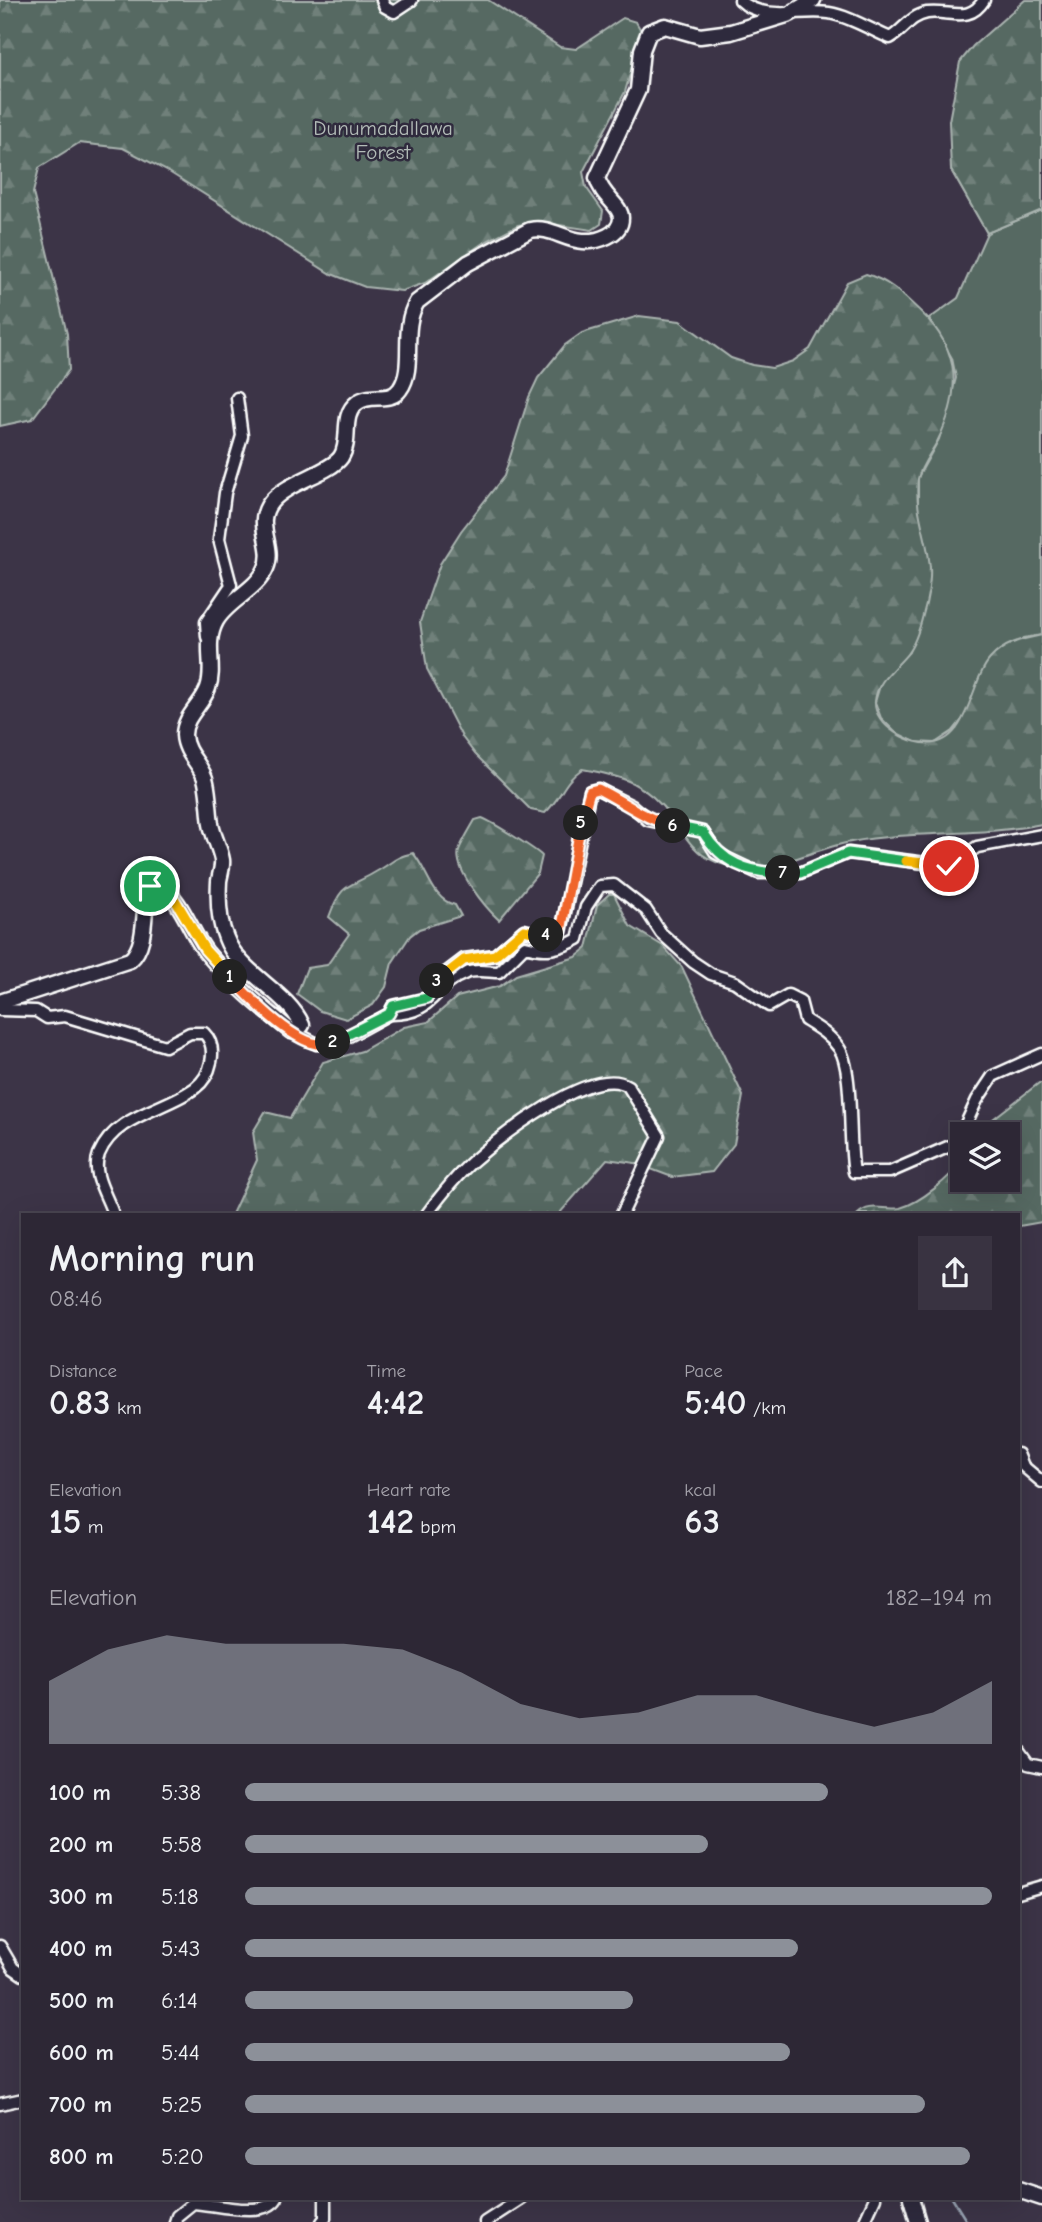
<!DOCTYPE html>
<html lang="en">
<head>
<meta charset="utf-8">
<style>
  :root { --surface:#2d2735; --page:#393341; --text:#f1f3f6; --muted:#a7a5ad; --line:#484450; --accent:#8c9099 }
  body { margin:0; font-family:"Comic Neue",sans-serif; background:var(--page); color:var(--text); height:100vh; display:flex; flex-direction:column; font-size:26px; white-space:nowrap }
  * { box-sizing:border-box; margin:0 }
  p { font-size:23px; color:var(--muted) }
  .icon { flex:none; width:38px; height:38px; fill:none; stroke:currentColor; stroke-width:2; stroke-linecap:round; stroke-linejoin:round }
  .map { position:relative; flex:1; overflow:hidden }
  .panel { position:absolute; left:21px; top:1213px; width:999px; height:987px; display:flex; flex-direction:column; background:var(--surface); border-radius:0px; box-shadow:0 7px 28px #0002,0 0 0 2px var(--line) }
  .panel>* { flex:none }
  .buttons { position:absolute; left:950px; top:1122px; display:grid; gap:14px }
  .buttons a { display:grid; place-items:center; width:70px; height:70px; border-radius:0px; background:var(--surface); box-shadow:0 7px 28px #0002,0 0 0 2px var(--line); font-size:35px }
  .pin { position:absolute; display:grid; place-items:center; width:60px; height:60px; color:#fff; margin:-30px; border:4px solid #fff; border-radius:50%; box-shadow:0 2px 7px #0007 }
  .km { position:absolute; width:35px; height:35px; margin:-18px; border-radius:50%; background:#222; color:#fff; font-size:19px; line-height:35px; text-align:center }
  .round { display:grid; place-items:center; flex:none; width:74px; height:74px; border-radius:0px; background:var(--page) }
  .overview { display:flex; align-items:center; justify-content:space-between; height:119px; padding:0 28px }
  h1 { font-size:38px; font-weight:600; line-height:52px }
  .stats { display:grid; grid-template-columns:repeat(3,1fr); gap:10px; height:119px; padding:7px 28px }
  .stats div { display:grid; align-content:center }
  .stats b { font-size:35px; font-weight:600 }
  .stats small { font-size:19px; font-weight:400 }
  .stats p { font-size:19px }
  .chart { height:196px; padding:14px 28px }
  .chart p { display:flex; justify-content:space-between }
  .chart svg { width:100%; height:126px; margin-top:7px; fill:var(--accent); opacity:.7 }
  ul { padding:0 28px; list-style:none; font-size:23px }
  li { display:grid; grid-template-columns:112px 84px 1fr; align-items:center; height:52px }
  li i { height:18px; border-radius:9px; background:var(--accent) }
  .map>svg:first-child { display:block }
  .green { fill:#566962; stroke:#aab4b0; stroke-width:2 }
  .forest { fill:url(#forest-firs); stroke:#aab4b0; stroke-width:2 }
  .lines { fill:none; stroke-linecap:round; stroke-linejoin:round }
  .stream { stroke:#98a3b2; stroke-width:2.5 }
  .street-casing { stroke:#fff; stroke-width:15 }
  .secondary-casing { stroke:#fff; stroke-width:19 }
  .street { stroke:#2f2a3d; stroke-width:10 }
  .secondary { stroke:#2f2a3d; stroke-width:14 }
  .split-1-casing { stroke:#fff; stroke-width:14 }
  .split-2-casing { stroke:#fff; stroke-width:14 }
  .split-3-casing { stroke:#fff; stroke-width:14 }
  .split-4-casing { stroke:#fff; stroke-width:14 }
  .split-5-casing { stroke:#fff; stroke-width:14 }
  .split-6-casing { stroke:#fff; stroke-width:14 }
  .split-7-casing { stroke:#fff; stroke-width:14 }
  .split-8-casing { stroke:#fff; stroke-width:14 }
  .split-9-casing { stroke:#fff; stroke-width:14 }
  .split-1 { stroke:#f5b400; stroke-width:9 }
  .split-2 { stroke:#f0652b; stroke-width:9 }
  .split-3 { stroke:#22a559; stroke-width:9 }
  .split-4 { stroke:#f5b400; stroke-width:9 }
  .split-5 { stroke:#f0652b; stroke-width:9 }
  .split-6 { stroke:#f0652b; stroke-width:9 }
  .split-7 { stroke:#22a559; stroke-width:9 }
  .split-8 { stroke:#22a559; stroke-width:9 }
  .split-9 { stroke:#f5b400; stroke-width:9 }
  .labels { text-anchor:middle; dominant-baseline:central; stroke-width:5; stroke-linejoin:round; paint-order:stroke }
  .park-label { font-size:21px; fill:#b3bcb8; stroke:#2f2a3d }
</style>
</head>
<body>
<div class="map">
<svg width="1042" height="2222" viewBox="0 0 1042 2222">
  <defs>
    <pattern id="forest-firs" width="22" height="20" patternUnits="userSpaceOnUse" patternTransform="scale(1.75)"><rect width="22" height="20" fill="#566962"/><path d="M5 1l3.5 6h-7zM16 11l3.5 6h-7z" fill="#6f807a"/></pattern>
  </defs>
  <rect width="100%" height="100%" fill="#3c3447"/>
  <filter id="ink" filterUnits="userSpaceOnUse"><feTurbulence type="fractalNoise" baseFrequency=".0143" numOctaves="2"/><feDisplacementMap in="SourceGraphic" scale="14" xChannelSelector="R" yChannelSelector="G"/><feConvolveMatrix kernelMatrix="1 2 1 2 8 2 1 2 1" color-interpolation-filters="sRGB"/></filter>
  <g filter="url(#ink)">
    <path class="green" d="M 951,170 L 987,233 L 1042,210 L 1042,635 L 1024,638 L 980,676 L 966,715 L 953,731 L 935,743 L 915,742 L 895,732 L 881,718 L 875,702 L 881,682 L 909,652 L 930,568 L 918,518 L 918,477 L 939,439 L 956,378 L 952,358 L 929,319 L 958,298 L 987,233 Z"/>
    <path class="forest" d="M 0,0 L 488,0 L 560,47 L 576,49 L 623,18 L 636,22 L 642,32 L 625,92 L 583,172 L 586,187 L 603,211 L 601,224 L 592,230 L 539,222 L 518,225 L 483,243 L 425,283 L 402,291 L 365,287 L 329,273 L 169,172 L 123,148 L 79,143 L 39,168 L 33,193 L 67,334 L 69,370 L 32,419 L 0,426 Z
      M 1025,0 L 1042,0 L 1042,210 L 987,233 L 951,170 L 949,121 L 960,62 L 973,46 Z
      M 866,274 C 890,281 903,295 921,312 C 962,351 961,394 937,442 C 931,453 920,467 918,479 C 914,513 928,537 930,568 C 931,581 927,602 923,615 C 920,627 915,644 907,654 C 895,669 877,680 875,701 C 873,726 912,747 934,743 C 969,738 971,680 990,659 C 1004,643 1022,639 1042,635 L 1042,824 C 979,837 914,830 851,842 C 818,848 787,865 753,869 C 742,870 722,865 712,860 C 694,853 683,833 672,818 C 646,783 623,776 582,769 C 562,783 563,796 545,813 L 531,810 L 475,754 L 462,737 L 427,669 L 420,622 L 440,564 L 461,531 L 504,476 L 529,397 L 538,378 L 565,345 L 582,333 L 639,316 L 680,321 L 731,358 L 752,365 L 772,368 L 793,361 L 810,349 L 847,282 Z
      M 482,818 C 491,821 538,851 542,856 L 538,873 L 499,920 C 486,908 453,869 459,850 C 463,840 470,829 475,820 Z
      M 413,853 C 428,870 432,900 455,905 L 461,916 L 419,929 L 410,936 L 392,963 L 386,987 L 373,1005 L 346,1019 L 320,1011 L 297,994 L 307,968 L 327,965 L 349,934 L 329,917 C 343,879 349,889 379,870 C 395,861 393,858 413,853 Z
      M 609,894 L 614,894 L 630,926 L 663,946 L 682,967 L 743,1096 L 734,1144 L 712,1172 L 672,1177 L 635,1163 L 607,1159 L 559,1214 L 232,1214 L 257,1160 L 253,1132 L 265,1112 L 290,1118 L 323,1062 L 362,1051 L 404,1027 L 428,1022 L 457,997 L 500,986 L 516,975 L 576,957 L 587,948 L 597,905 Z
      M 1039,1083 L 1042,1083 L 1042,1222 L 1019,1226 L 1018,1214 L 858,1214 C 870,1202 885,1211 900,1208 C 920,1203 951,1177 962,1161 L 962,1180 L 1008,1180 L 1008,1134 L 979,1134 L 984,1126 Z"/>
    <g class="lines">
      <path class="stream" d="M 952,2198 L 967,2222"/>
      <g class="street-casing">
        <path id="street" d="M 382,0 L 385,7 L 394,12 L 412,0
          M 740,0 C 762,22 801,9 829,13 C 849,16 871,30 890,38 C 904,30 910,16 927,13 C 950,10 969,24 984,0
          M 207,637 L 206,622 L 231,585 L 219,539 L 225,493 L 242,436 L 237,398
          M 1042,835 L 977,847 L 949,866 L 848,853 L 800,873 L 758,873 L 716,853 L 703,832 L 648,820 L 632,806 L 598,789 L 590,791 L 561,932 L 545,935 L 524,930 L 495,955 L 464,959 L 439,978 L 427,998 L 393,1006 L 389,1014 C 436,1015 431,986 466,973 C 475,969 489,972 499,972 L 525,946 C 545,952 560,949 578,939 L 586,907 L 600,886 L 614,885 L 646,910 L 661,933 L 693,962 L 711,974 L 735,982 L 769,1006 L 788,995 L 800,1001 L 805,1020 C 818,1028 830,1035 839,1048 C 854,1070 848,1142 854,1172 L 890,1172 L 957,1143 L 977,1100 L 993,1076 L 1042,1054
          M 0,1010 L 36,1011 L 47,1018 L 65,1016 L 165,1046 L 190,1033 L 204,1033 C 219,1048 211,1076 195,1088 C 165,1110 115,1115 99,1154 C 91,1174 107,1195 113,1214
          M 292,1031 L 317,1044 L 340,1041 L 389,1014
          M 427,1214 C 441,1195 455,1177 473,1161 C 500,1137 593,1063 628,1086 L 659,1136 L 622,1214
          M 1018,1454 L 1023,1466 L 1042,1482
          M 1018,1750 L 1028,1764 L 1042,1767
          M 1018,1893 L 1042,1886
          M 0,1946 L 13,1968 L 23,1975
          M 0,2104 L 23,2099
          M 175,2222 L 177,2216 L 193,2203 C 214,2204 265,2219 277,2198
          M 322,2222 L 325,2218 L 325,2198
          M 485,2222 L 522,2198
          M 864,2222 L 875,2198"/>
      </g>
      <g class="secondary-casing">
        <path id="secondary" d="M 0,1002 L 130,960 C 147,946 143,912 147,891 L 150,886 L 160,885 C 183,902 189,930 206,952 C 231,982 261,1007 291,1031 L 298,1030 L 302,1025 C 287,991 239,974 226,938 C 219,922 218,898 219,881 C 220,874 223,866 222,860 C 220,848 213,836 211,824 C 209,810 209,796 206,782 C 203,765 185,755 184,735 C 184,716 202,705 208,688 C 216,666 203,645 216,621 C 227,601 257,590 266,568 C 276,546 253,524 271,502 C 287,482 330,473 341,457 C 352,440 340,416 357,403 C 370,392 390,404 400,389 C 416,367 400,329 417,302 L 468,263 L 530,230 C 550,226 564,240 583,241 C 597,242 621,235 621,218 C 621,205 602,197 597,178 L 638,90 L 642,50 L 649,32 L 665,26 L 700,36 L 731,32 L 790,14 L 813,0
          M 1018,2190 L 1042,2198
          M 911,2198 L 918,2222"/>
      </g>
      <use href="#street" class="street"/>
      <use href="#secondary" class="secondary"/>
    </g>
  </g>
  <g class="lines" filter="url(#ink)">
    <g class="split-1-casing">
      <path id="split-1" d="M 150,886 L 160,885 L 171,893 L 205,950 L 230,977"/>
    </g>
    <g class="split-2-casing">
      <path id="split-2" d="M 230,977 C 249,997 289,1039 317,1044 C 321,1045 328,1043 333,1042"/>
    </g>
    <g class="split-3-casing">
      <path id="split-3" d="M 333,1042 L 389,1014 L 393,1006 L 427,998 L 437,981"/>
    </g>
    <g class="split-4-casing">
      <path id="split-4" d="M 437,981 L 464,960 L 495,955 L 524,930 L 546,935"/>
    </g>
    <g class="split-5-casing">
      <path id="split-5" d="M 546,935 L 561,932 L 581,823"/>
    </g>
    <g class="split-6-casing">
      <path id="split-6" d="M 581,823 L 590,791 L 598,789 C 624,802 645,819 673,826"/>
    </g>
    <g class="split-7-casing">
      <path id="split-7" d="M 673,826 L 703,832 C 722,863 747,873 783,873"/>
    </g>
    <g class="split-8-casing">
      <path id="split-8" d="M 783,873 L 800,873 L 848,853 L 906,861"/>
    </g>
    <g class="split-9-casing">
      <path id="split-9" d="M 906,861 L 949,866"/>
    </g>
    <use href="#split-1" class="split-1"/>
    <use href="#split-2" class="split-2"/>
    <use href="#split-3" class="split-3"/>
    <use href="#split-4" class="split-4"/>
    <use href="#split-5" class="split-5"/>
    <use href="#split-6" class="split-6"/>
    <use href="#split-7" class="split-7"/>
    <use href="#split-8" class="split-8"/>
    <use href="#split-9" class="split-9"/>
  </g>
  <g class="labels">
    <g class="park-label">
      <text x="383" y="128">Dunumadallawa<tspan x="383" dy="24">Forest</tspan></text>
    </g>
  </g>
</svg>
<div class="buttons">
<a><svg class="icon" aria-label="layers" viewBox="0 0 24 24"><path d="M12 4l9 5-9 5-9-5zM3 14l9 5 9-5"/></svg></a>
</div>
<div class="pin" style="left:150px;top:886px;background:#1e9e55"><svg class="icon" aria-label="arrive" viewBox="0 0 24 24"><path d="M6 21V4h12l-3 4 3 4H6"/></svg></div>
<div class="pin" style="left:949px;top:866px;background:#d93025"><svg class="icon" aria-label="check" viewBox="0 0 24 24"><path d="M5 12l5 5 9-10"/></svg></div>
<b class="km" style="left:230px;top:977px">1</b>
<b class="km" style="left:333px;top:1042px">2</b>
<b class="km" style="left:437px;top:981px">3</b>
<b class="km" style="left:546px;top:935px">4</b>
<b class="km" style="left:581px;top:823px">5</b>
<b class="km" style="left:673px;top:826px">6</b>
<b class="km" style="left:783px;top:873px">7</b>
<section class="panel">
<div class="overview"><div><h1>Morning run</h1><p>08:46</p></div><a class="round"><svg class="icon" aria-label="share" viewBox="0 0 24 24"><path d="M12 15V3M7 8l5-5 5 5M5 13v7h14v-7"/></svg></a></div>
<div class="stats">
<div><p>Distance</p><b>0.83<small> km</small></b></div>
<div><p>Time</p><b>4:42</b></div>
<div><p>Pace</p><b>5:40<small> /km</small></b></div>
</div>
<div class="stats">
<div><p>Elevation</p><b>15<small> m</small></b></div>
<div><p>Heart rate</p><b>142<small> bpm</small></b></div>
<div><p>kcal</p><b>63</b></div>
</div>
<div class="chart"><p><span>Elevation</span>182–194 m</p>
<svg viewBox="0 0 160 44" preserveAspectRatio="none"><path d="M0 44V22L10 11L20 6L30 9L40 9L50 9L60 11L70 19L80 30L90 35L100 33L110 27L120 27L130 33L140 38L150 33L160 22V44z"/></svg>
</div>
<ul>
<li><b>100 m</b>5:38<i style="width:78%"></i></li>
<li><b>200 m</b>5:58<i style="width:62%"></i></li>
<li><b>300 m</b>5:18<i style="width:100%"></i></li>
<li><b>400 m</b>5:43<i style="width:74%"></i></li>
<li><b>500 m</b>6:14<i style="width:52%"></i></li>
<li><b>600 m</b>5:44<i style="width:73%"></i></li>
<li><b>700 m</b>5:25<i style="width:91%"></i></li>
<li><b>800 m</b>5:20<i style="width:97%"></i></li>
</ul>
</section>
</div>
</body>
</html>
